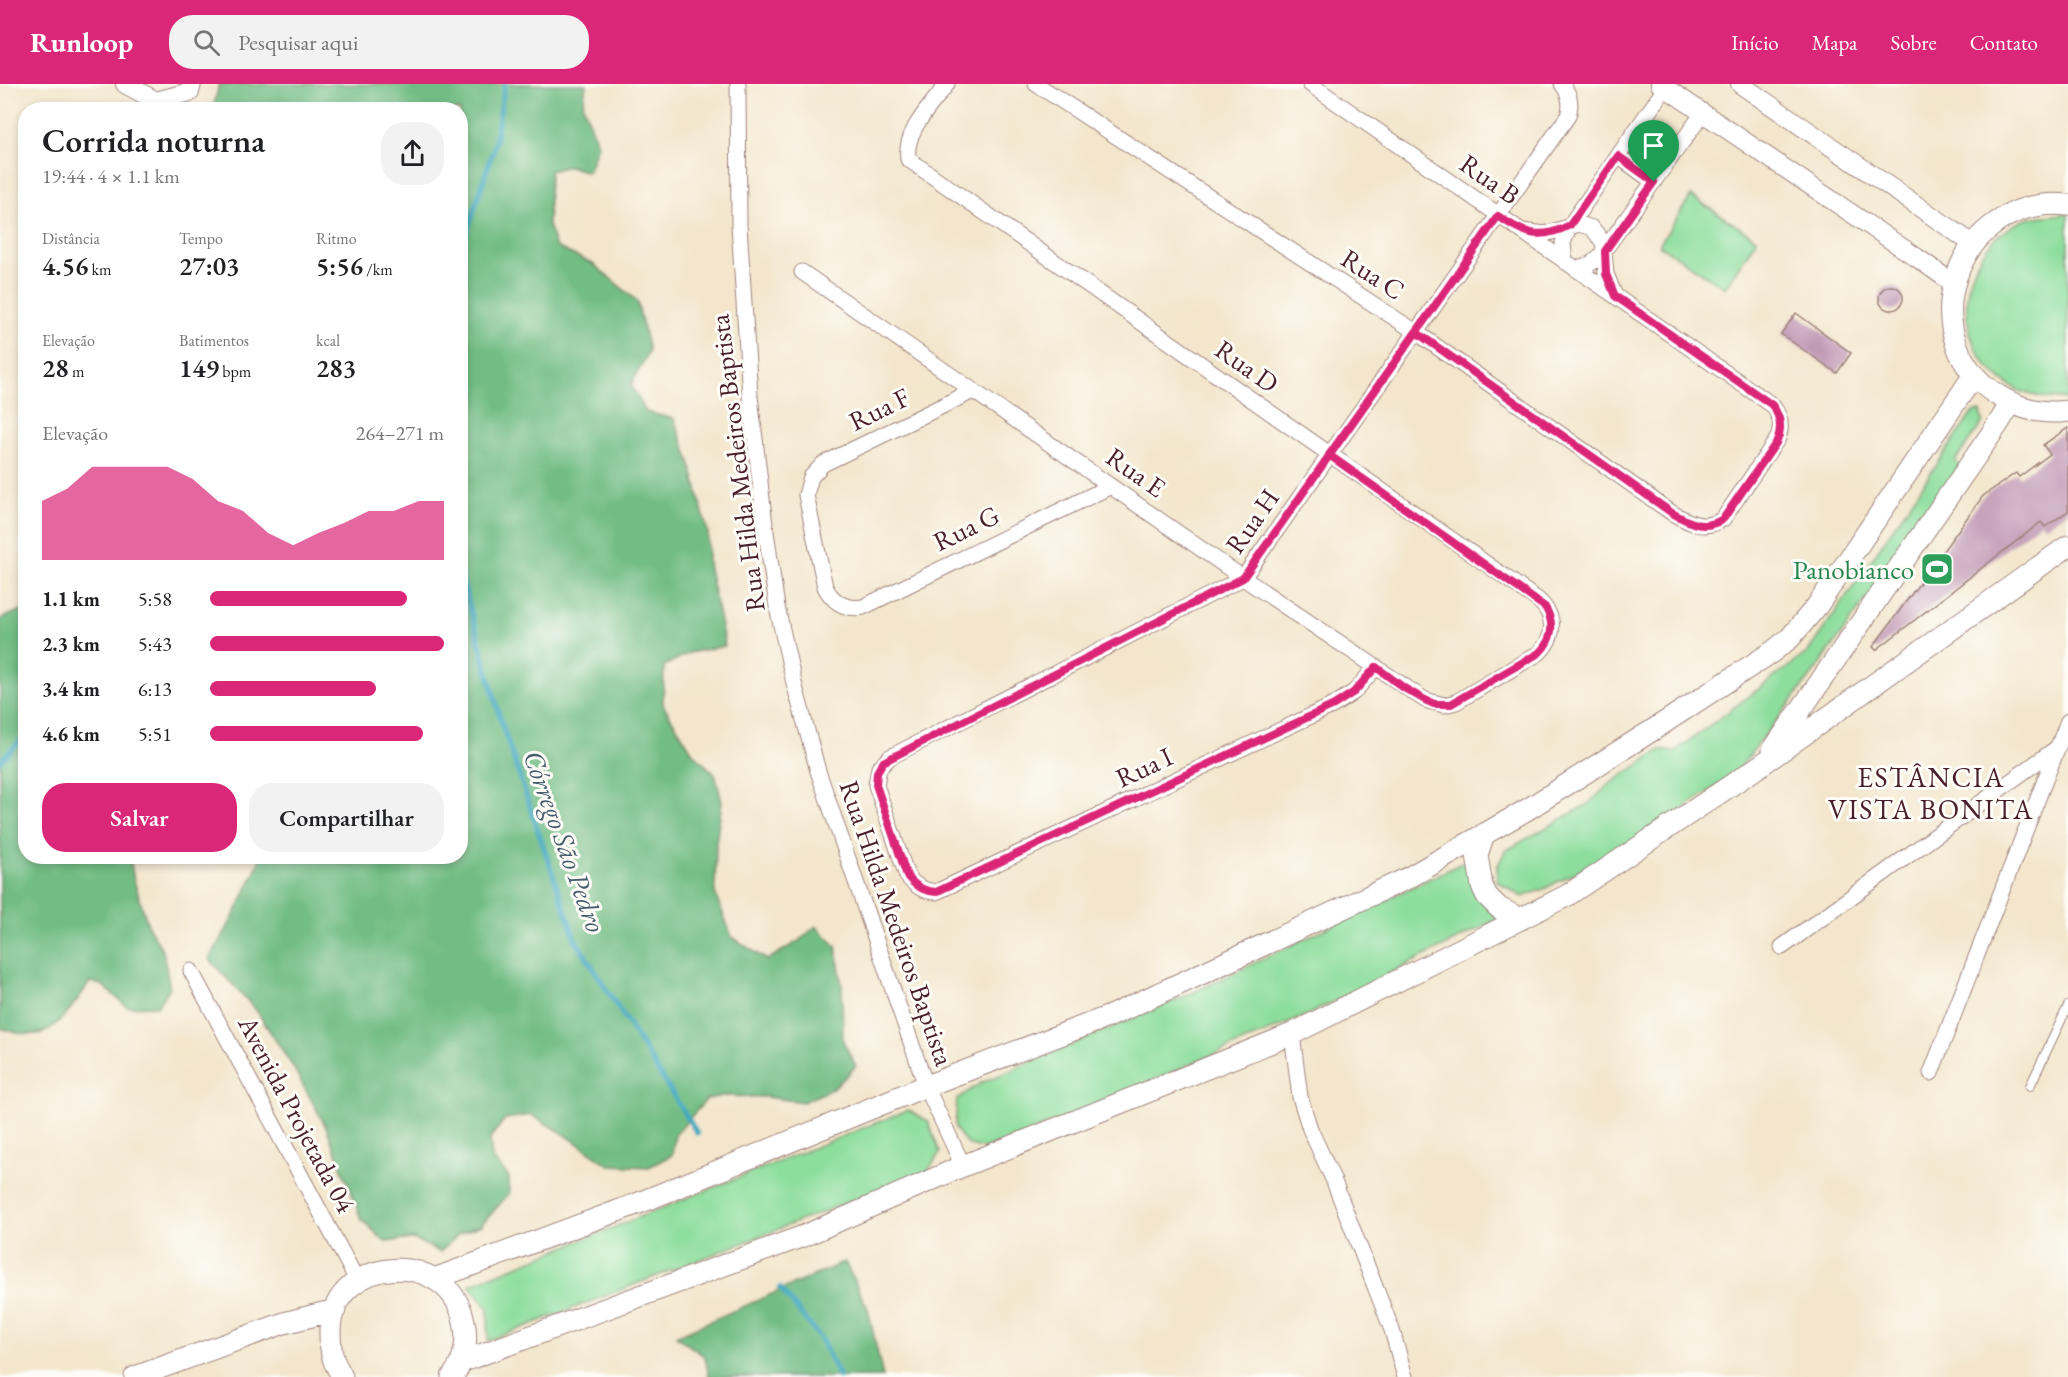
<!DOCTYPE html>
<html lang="pt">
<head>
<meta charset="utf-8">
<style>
  :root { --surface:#fff; --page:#f2f2f2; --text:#202124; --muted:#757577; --accent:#db2777 }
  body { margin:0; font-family:"EB Garamond",serif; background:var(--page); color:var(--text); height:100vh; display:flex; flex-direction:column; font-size:22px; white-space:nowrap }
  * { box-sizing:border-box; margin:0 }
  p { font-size:20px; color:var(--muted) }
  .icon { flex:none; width:33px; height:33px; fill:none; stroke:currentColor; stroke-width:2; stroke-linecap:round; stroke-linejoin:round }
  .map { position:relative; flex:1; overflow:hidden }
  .sheet { position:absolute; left:18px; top:18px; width:450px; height:762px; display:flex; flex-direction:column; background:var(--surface); border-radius:24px; box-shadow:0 3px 9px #0003 }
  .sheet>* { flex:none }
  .pin { position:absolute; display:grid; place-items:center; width:51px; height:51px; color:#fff; margin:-62px -26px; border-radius:50% 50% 50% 0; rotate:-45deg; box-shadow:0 0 6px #0007 }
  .pin .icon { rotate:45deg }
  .round { display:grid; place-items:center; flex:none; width:63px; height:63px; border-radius:24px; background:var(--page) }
  .summary { display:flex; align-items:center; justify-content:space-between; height:102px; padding:0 24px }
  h1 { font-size:33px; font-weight:600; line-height:45px }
  .metrics { display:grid; grid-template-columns:repeat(3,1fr); gap:9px; height:102px; padding:6px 24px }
  .metrics div { display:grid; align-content:center }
  .metrics b { font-size:26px; font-weight:600 }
  .metrics small { font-size:16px; font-weight:400 }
  .metrics p { font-size:16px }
  .chart { height:168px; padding:12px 24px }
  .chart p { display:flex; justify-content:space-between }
  .chart svg { width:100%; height:108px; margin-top:6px; fill:var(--accent); opacity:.7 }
  .primary-button { display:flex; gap:12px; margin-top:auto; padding:12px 24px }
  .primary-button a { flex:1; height:69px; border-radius:24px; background:var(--accent); color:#fff; font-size:24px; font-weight:600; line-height:69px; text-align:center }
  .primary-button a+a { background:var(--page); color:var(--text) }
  ul { padding:0 24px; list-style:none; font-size:20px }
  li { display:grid; grid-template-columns:96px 72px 1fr; align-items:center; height:45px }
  li i { height:15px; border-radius:8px; background:var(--accent) }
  header { display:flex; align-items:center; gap:36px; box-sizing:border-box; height:84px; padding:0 30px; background:var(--accent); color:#fff }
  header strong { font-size:28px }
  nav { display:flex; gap:33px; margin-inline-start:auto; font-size:21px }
  .search { width:420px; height:54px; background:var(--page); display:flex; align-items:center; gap:15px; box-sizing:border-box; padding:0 21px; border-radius:24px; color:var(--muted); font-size:22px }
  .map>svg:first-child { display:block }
  .green { fill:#8dde9d; stroke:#6c7e64; stroke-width:1.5 }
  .forest { fill:#72bd84; stroke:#5e6e58; stroke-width:1.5 }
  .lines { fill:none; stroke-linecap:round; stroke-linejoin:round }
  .stream { stroke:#42a8c2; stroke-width:5 }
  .building { fill:#c199b5 }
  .service-casing { stroke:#9e827c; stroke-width:10 }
  .minor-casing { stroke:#9e827c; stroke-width:17 }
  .tertiary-casing { stroke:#9e827c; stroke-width:20 }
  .secondary-casing { stroke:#9e827c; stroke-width:23 }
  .service { stroke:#fff; stroke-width:8 }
  .minor { stroke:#fff; stroke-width:15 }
  .tertiary { stroke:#fff; stroke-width:18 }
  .secondary { stroke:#fff; stroke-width:21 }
  .route-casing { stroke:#fff; stroke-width:12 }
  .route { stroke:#db2777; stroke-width:8 }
  .labels { text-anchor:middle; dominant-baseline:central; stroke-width:6; stroke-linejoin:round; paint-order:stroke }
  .street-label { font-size:27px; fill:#4a1f2b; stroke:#fdfcf7 }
  .leisure-label { font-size:27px; fill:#27864d; stroke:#fdfcf7; text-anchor:end }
  .neighbourhood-label { font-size:28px; letter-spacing:1.5px; fill:#4a1f2b; stroke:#fdfcf7 }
  .water-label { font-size:28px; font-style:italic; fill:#465d6f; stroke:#fdfcf7 }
</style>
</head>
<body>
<header>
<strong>Runloop</strong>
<div class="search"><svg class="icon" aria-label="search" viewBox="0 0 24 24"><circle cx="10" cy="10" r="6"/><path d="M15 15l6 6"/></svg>Pesquisar aqui</div>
<nav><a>Início</a><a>Mapa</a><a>Sobre</a><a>Contato</a></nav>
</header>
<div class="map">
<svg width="2068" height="1293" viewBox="0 0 2068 1293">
  <rect width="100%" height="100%" fill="#fdfcf7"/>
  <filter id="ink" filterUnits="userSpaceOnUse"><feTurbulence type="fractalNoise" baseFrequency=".0167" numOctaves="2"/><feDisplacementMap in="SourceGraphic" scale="12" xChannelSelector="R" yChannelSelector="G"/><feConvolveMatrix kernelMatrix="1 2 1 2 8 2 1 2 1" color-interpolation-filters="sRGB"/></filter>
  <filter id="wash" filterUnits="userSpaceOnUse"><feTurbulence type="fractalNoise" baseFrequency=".008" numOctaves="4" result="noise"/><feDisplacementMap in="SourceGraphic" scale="24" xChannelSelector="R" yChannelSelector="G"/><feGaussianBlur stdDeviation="1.35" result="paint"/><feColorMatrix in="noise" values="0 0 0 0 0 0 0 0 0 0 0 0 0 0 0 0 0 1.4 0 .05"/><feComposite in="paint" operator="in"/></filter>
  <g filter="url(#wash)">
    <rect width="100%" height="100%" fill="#f3e6cc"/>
    <path class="green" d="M 1691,112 L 1757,155 L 1725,204 L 1659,161 Z
      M 2068,130 L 2068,315 C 2053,315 2037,314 2023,308 C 1965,284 1950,213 1986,165 C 1997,151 2014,138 2031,134 C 2043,131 2056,131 2068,130 Z
      M 1981,327 L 1983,338 L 1955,377 L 1960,382 L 1821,579 L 1735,690 L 1639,754 L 1544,805 L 1522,813 L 1497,797 L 1497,783 L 1505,767 L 1588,720 L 1607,702 L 1660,666 L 1674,668 L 1808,568 L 1973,328 Z
      M 1466,777 L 1475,809 L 1498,835 L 1305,932 L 1027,1049 L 984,1065 L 967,1060 L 955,1044 L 957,1015 L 981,999 L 1188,911 Z
      M 908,1026 L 928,1037 L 940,1069 L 927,1088 L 488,1257 L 488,1224 L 469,1201 Z"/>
    <path class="forest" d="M 219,0 L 586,0 L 583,21 L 598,61 L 588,88 L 569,82 L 550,87 L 548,141 L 556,163 L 593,180 L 637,217 L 649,267 L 631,301 L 646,328 L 674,335 L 690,377 L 708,449 L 708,480 L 725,562 L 689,569 L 664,582 L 663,621 L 693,669 L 715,690 L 722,718 L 716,759 L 715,809 L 732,853 L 767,876 L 799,857 L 816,842 L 836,862 L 842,901 L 843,957 L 856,982 L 834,1004 L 803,1018 L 766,1013 L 722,1012 L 707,1015 L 675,1051 L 672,1071 L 649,1083 L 609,1081 L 561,1048 L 531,1031 L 505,1035 L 490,1054 L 492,1074 L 509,1093 L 509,1110 L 481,1141 L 459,1150 L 440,1168 L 413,1155 L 385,1158 L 361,1135 L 326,1043 L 293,983 L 256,926 L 209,875 C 230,842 246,809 261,773 L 460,772 L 460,26 L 213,25 Z
      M 24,525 L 26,525 L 26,772 L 130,773 L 134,797 L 149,844 L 163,867 L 170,904 L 157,922 L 127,923 L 102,901 L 90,898 C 79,914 63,938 46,947 C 33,954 13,948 0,944 L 0,535 Z
      M 845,1178 L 868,1225 L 883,1293 L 709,1293 L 705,1273 L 676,1252 Z"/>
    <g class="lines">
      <path class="stream" d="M 460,170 L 494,63 L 505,0
        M 460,488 L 502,641 L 575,855 L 697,1049
        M 0,677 L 26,651
        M 780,1204 L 821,1255 L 839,1293"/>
    </g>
    <g id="blocks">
      <path class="building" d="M1879 214a12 12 0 1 1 24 0a12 12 0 1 1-24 0Z
        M 1796,229 L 1851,269 L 1837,289 L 1781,250 Z
        M 2068,344 L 2068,427 L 2045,443 L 2041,438 L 1876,566 L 1873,563 L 1983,412 L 2016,389 L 2019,393 L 2050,370 L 2043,361 Z"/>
    </g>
  </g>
  <g filter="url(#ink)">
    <use href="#blocks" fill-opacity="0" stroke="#9e827c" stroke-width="1.5"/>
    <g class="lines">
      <g class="service-casing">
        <path id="service" d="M 2030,1002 L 2068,922"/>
      </g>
      <g class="minor-casing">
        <path id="minor" d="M 738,0 L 739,141 L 750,312 L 765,441 L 777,523 L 794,599 L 818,687 L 926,1002 L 963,1082
          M 1036,0 L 1416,248 L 1672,429 C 1690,439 1704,447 1723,435 L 1778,354 C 1783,341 1780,331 1772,321 L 1310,0
          M 1618,72 L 1654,98
          M 1522,147 L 1545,150 L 1579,140 L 1592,144 L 1603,158 L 1606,190 L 1615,212
          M 1565,178 L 1563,159 L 1570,141 L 1668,0
          M 1576,185 L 1589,181 L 1600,172 L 1703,29
          M 802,188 L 1243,494 L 1425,616 L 1444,621 L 1456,618 L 1539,569 C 1556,552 1556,532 1538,516 L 908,75 C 904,47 931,22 947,0
          M 973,307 L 823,380 L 811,393 L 806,411 L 825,503 C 833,518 845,526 863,523 L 1111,402
          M 1376,583 L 1354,608 L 1334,621 L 936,808 C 923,807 915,802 907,792 L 876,701 L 879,684 L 890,673 L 1243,494 L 1568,32 C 1572,20 1570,10 1562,0
          M 1782,863 L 2058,663
          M 191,887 L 358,1198
          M 1292,950 L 1300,1013 L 1310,1045 L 1333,1095 L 1392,1246 L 1405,1293
          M 1931,989 L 2068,637"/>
      </g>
      <g class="tertiary-casing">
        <path id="tertiary" d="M 125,0 L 156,17 L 190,8 L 192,0
          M 1660,0 L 1916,173 L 1954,200
          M 1740,0 L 1973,160"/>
      </g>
      <g class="secondary-casing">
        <path id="secondary" d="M 2068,121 C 1954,109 1904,262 2006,316 C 2025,326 2047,330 2068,327
          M 1773,666 L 1998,340 L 2011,319
          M 1484,750 L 1477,771 L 1482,802 L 1487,812 L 1499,824 L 1521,835
          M 434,1195 L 639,1119 L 926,1002 L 1110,932 L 1408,794 L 1528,725 L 1656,644 L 1772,568 L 1790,554 L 1817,522 L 1974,291
          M 461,1278 L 806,1151 L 963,1082 L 1292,950 L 1568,811 L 1764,679 L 2068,462
          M 135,1293 L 284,1239 L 335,1226
          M 342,1293 C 340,1288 336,1282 334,1277 C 330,1267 330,1256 330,1245 C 335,1171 448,1163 464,1237 C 468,1257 465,1277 452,1293"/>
      </g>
      <use href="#service" class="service"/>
      <use href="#minor" class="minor"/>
      <use href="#tertiary" class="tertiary"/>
      <use href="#secondary" class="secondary"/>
    </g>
  </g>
  <g class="lines" filter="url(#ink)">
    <g class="route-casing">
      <path id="route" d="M 1654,98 L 1618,72 L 1570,141 C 1539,157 1524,150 1498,132 L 1243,494 L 883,678 L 877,688 L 876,701 L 907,792 C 915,802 923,807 936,808 L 1334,621 L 1354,608 L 1376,583 L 1404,604 L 1425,616 L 1434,620 L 1451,620 L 1539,569 C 1553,555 1555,539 1545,523 L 1329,371 L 1416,248 L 1672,429 C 1690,439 1704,447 1723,435 L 1776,359 C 1783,345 1781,333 1772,321 L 1615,212 L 1606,190 L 1605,167 L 1654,98"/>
    </g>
    <use href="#route" class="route"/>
  </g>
  <defs>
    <g id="stadium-square" transform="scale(1.725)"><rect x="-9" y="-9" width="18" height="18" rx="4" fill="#2e9e5b" stroke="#fdfcf7"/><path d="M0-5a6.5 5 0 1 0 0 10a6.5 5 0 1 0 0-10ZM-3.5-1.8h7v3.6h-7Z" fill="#fff"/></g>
  </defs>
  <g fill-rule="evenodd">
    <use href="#stadium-square" x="1937" y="485"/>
  </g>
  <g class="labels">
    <g class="street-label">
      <text transform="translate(1490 95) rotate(35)">Rua B</text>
      <text transform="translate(1373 190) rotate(33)">Rua C</text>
      <text transform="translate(1247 282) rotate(35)">Rua D</text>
      <text transform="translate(879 325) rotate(-26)">Rua F</text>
      <text transform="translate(737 379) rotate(-97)">Rua Hilda Medeiros Baptista</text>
      <text transform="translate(1136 388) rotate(35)">Rua E</text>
      <text transform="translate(1252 437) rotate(-55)">Rua H</text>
      <text transform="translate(966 444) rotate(-26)">Rua G</text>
      <text transform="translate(1144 683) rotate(-25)">Rua I</text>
      <text transform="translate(897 839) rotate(71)">Rua Hilda Medeiros Baptista</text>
      <text transform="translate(297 1030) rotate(62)">Avenida Projetada 04</text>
    </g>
    <g class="leisure-label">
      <text x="1914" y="485">Panobianco</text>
    </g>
    <g class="neighbourhood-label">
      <text x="1931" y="693">ESTÂNCIA<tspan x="1931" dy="32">VISTA BONITA</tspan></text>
    </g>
    <g class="water-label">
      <text transform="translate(565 757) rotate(70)">Córrego São Pedro</text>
    </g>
  </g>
</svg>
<div class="pin" style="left:1654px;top:98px;background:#1e9e55"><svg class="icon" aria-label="arrive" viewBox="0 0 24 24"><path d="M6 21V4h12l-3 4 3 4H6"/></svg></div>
<section class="sheet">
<div class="summary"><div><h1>Corrida noturna</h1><p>19:44 · 4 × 1.1 km</p></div><a class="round"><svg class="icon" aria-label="share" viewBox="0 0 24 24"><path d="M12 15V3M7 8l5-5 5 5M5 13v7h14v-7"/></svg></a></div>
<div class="metrics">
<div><p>Distância</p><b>4.56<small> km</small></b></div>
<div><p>Tempo</p><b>27:03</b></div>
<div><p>Ritmo</p><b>5:56<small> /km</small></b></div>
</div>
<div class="metrics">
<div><p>Elevação</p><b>28<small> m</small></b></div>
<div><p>Batimentos</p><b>149<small> bpm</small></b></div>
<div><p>kcal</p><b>283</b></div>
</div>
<div class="chart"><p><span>Elevação</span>264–271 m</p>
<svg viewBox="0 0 160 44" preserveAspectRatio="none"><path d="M0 44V20L10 15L20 6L30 6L40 6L50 6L60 11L70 20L80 24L90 33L100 38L110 33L120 29L130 24L140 24L150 20L160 20V44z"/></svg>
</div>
<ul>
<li><b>1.1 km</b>5:58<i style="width:84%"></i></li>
<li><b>2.3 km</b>5:43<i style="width:100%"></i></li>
<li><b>3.4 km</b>6:13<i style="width:71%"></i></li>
<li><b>4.6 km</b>5:51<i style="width:91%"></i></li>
</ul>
<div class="primary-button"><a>Salvar</a><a>Compartilhar</a></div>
</section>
</div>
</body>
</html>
